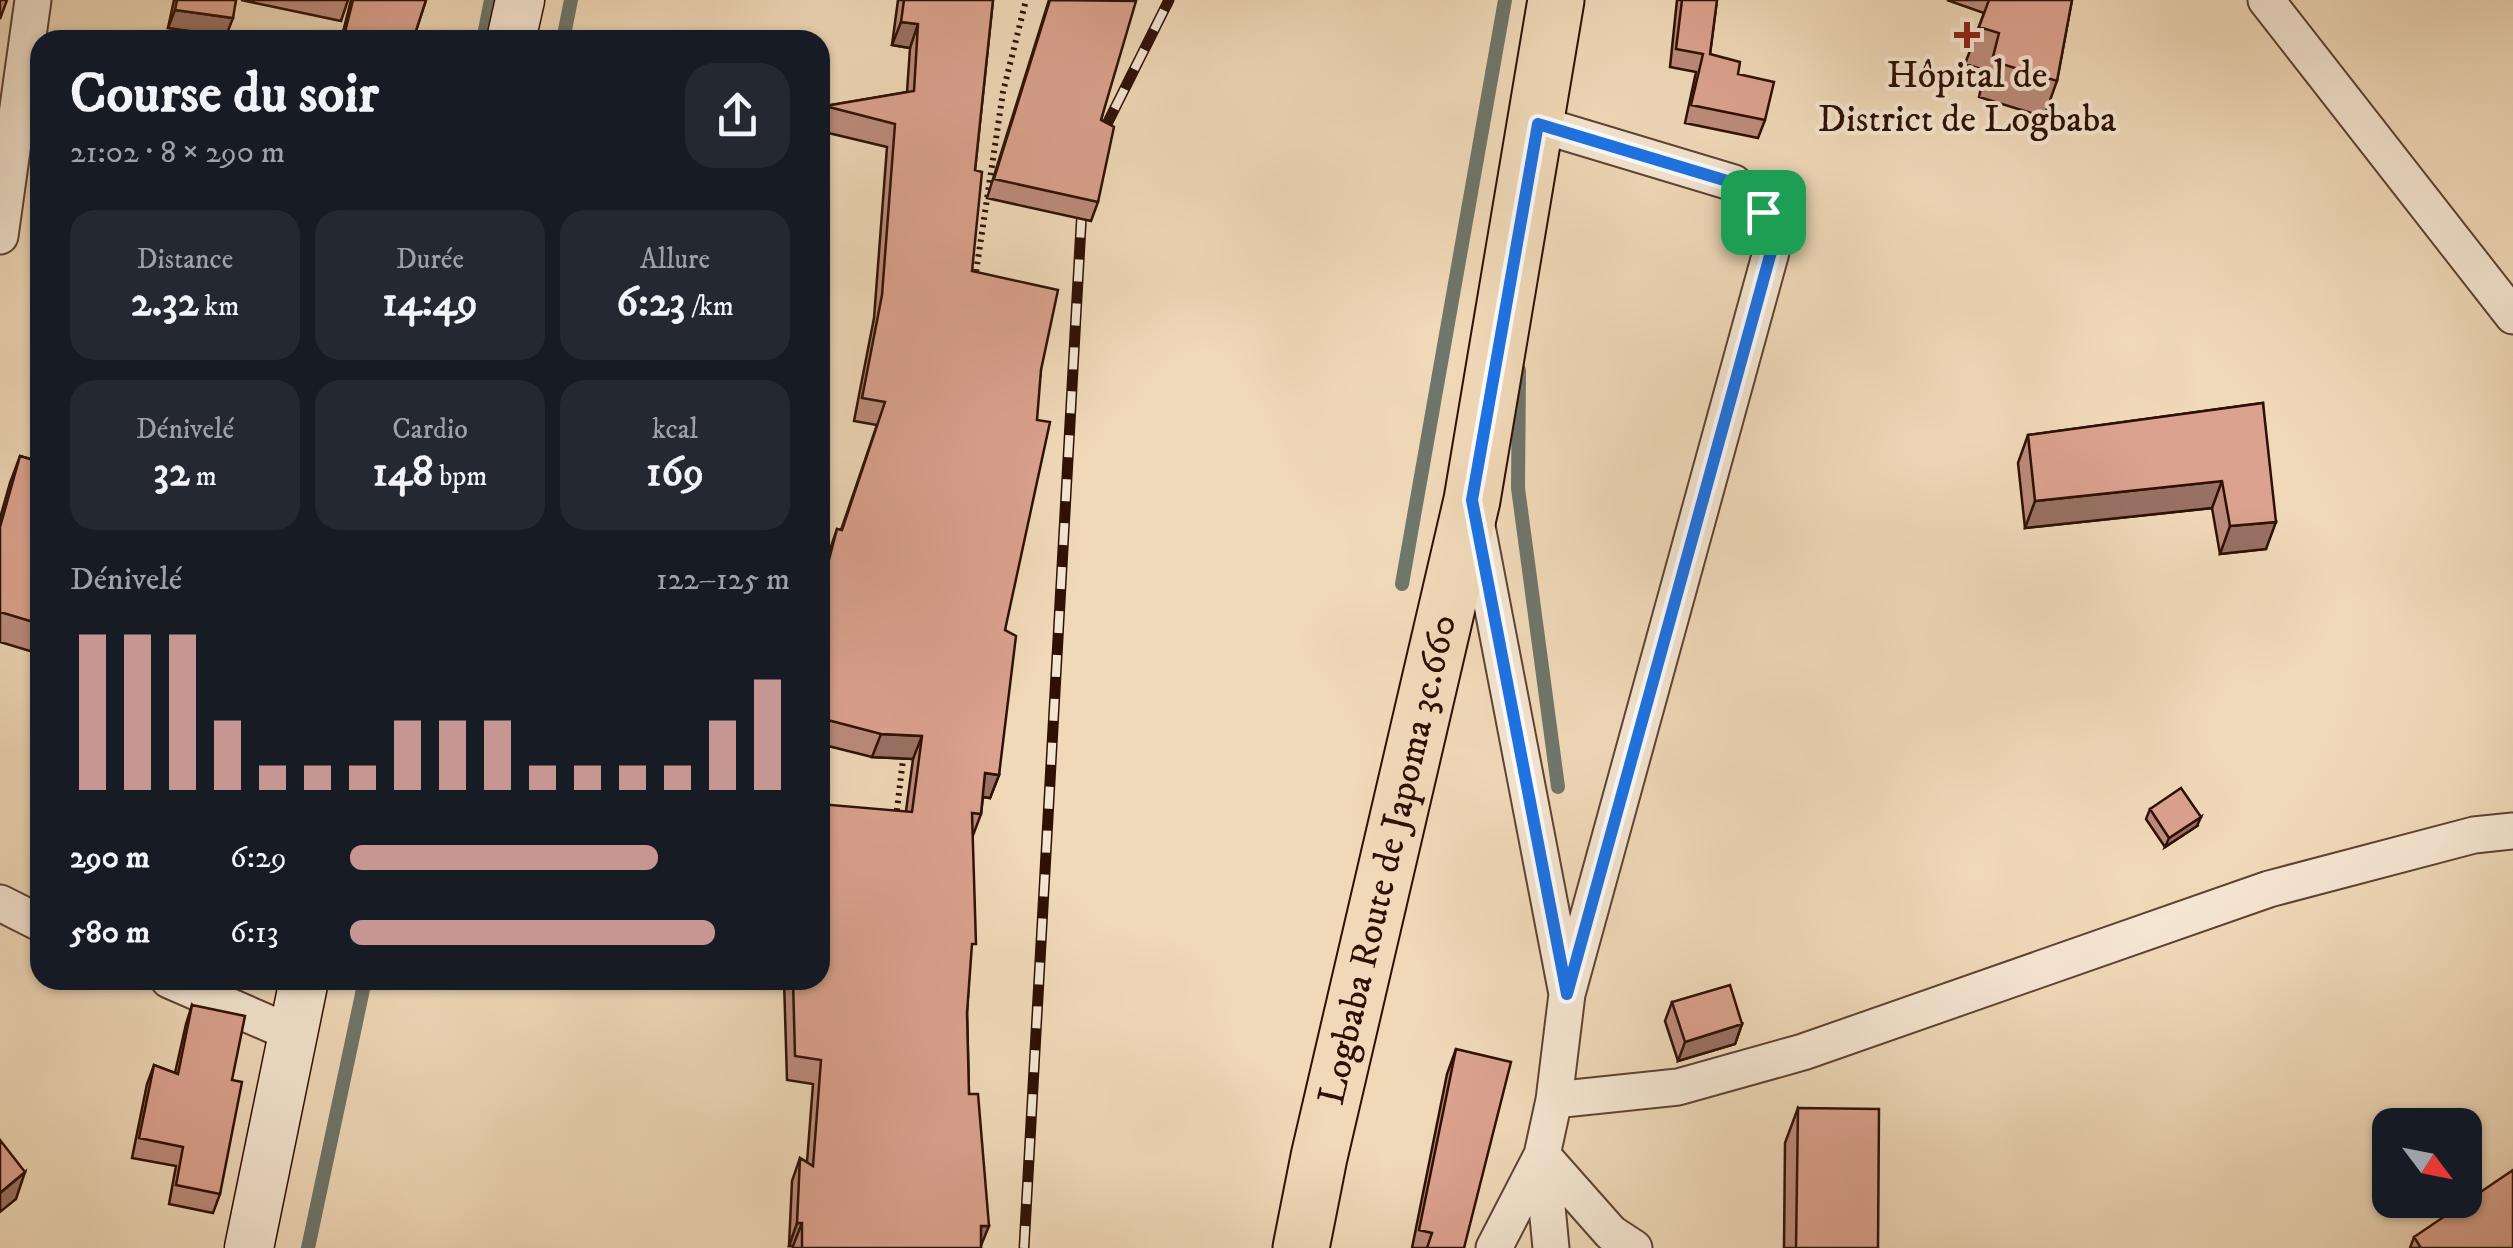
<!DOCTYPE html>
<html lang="fr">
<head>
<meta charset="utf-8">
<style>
  :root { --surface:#171b24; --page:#242831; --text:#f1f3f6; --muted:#9ea1a6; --accent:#c59692 }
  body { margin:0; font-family:"IM FELL DW Pica",serif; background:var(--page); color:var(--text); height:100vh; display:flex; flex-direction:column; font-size:38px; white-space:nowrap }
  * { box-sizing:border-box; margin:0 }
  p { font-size:32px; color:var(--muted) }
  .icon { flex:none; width:55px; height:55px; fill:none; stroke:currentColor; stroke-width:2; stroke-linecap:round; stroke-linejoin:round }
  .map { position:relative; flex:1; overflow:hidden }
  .panel { position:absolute; left:30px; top:30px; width:800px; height:960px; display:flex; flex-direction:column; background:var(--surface); border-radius:30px; box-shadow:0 2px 8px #0004 }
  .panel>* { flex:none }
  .needle { width:65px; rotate:122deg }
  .tools { position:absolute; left:2372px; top:1108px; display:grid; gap:20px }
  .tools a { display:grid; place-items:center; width:110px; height:110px; border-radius:20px; background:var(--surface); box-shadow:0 2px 8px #0004; font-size:50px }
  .pin { position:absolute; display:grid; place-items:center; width:85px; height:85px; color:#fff; margin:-42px; border-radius:20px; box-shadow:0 5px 15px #0006 }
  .round { display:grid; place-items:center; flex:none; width:105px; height:105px; border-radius:30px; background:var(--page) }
  .summary { display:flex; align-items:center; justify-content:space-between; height:170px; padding:0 40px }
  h1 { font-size:55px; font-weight:700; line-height:75px }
  .figures { display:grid; grid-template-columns:repeat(3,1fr); gap:15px; height:170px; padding:10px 40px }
  .figures div { display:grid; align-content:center; border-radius:25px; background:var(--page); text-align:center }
  .figures b { font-size:42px; font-weight:700 }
  .figures small { font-size:28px; font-weight:400 }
  .figures p { font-size:28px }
  .chart { height:280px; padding:20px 40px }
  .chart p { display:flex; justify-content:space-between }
  .chart svg { width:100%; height:180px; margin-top:10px; stroke:var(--accent); stroke-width:6 }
  ul { padding:0 40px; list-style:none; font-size:32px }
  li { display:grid; grid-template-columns:160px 120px 1fr; align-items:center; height:75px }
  li i { height:25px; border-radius:12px; background:var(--accent) }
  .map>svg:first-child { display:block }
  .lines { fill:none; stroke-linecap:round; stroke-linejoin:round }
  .stream { stroke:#6f766b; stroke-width:14 }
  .minor-casing { stroke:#5e4232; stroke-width:39 }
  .secondary-casing { stroke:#2e1005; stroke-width:51 }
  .primary-casing { stroke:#2e1005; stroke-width:59 }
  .path { stroke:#2e1005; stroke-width:6; stroke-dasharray:2.5 5; stroke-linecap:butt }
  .minor { stroke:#f5e6d2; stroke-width:35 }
  .secondary { stroke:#f5e6d2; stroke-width:48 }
  .primary { stroke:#f0d9b9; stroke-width:55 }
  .rail-casing { stroke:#2e1005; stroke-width:11 }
  .rail { stroke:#f5e6d2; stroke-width:8; stroke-dasharray:22; stroke-linecap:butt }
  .wall { fill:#bc8b7b; stroke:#2e1005; stroke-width:2.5 }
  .shaded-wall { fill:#997164; stroke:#2e1005; stroke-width:2.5 }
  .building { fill:#dba28f; stroke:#2e1005; stroke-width:2.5 }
  .route-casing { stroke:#fff; stroke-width:20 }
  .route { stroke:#1a73e8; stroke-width:12 }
  .poi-dot { fill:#8f2418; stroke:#f5e6d2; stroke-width:4 }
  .labels { text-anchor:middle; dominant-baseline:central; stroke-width:8; stroke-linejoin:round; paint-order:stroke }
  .poi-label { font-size:38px; fill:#2e1005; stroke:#f5e6d2 }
  .street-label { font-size:38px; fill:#2e1005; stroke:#f5e6d2 }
</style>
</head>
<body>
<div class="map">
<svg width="2513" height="1248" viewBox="0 0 2513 1248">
  <rect width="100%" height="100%" fill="#f0d9b9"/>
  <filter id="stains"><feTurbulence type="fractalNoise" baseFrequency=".002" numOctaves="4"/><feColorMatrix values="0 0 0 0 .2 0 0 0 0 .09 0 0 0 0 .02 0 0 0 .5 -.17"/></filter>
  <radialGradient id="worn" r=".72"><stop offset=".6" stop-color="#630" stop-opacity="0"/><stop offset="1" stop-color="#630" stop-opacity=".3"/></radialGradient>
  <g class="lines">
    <path class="stream" d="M 483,40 L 491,0
      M 563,40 L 571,0
      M 1519,370 L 1518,488 L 1558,787
      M 1402,584 L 1505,0
      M 308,1248 L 365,980"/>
    <g class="minor-casing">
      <path id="minor" d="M 2266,0 L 2513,316
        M 1538,124 L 1734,183 L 1763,212 L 1771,252 L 1567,994
        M 0,236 L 33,0
        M 1476,521 L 1567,994 L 1554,1100 L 1542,1155 L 1551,1248
        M 0,903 L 40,923
        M 169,980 L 293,1034
        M 1554,1100 L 1678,1087 L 1803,1052 L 2269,889 L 2474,835 L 2513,831
        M 1494,1248 L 1542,1155 L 1611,1233 L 1634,1248"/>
    </g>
    <g class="secondary-casing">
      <path id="secondary" d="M 511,40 L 520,0
        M 249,1248 L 304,980"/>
    </g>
    <g class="primary-casing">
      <g id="primary">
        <path id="s1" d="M 1301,1248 L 1319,1157 L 1472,500 L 1556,0"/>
      </g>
    </g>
    <path class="path" d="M 975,279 L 1003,92 L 1026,0
      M 896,818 L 904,751"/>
    <use href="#minor" class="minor"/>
    <use href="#secondary" class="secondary"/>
    <use href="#primary" class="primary"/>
    <g class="rail-casing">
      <path id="rail" d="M 1095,148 L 1169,0
        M 1024,1248 L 1083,190"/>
    </g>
    <use href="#rail" class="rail"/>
  </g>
  <path class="wall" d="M 0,0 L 7,0 L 0,19 Z
    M 174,0 L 236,0 L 226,36 L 168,28 Z
    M 241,0 L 348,0 L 341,21 Z
    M 351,0 L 426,0 L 413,40 L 341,40 Z
    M 898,0 L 993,0 L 975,170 L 972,271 L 1041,370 L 1005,630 L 999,775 L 990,798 L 983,797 L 981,814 L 972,838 L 970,961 L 967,1013 L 969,1094 L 981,1248 L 793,1248 L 793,1246 L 789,1246 L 792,1181 L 800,1158 L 807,1162 L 813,1084 L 787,1080 L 784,980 L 820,980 L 906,811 L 913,759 L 872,757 L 820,744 L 820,585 L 829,552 L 837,529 L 841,530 L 877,425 L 854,421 L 874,318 L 887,147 L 820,131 L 820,119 L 825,106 L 907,92 L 910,48 L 892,45 Z
    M 1049,0 L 1134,0 L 1101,120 L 1098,202 L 1091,221 L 987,198 Z
    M 1677,0 L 1717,0 L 1710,54 L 1738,74 L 1765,120 L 1758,138 L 1685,123 L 1696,72 L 1670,67 Z
    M 1947,0 L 2072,0 L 2057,81 L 2044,117 L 1979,97 L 1985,70 L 1965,64 L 1984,13 Z
    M 2263,403 L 2266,549 L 2220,554 L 2212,508 L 2025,528 L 2018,463 L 2028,435 Z
    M 20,456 L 40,462 L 40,654 L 0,642 L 0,518 L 10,483 Z
    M 2150,809 L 2197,826 L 2165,847 L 2146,819 Z
    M 1672,1002 L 1742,1024 L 1735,1044 L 1678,1061 L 1665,1021 Z
    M 192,1005 L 232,1080 L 220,1194 L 213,1213 L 169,1204 L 176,1166 L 132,1158 L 147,1084 L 154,1065 L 175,1073 L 186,1024 Z
    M 1456,1049 L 1464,1248 L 1412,1248 L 1447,1074 Z
    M 1798,1108 L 1878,1248 L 1784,1248 L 1785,1143 Z
    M 2414,1237 L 2513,1248 L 2410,1248 Z"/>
  <path class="shaded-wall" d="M 175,10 L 233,18 L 226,36 L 168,28 Z
    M 901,22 L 918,24 L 910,48 L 892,45 Z
    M 2222,481 L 2212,508 L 2025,528 L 2035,501 Z
    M 2276,522 L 2266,549 L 2220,554 L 2230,526 Z
    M 881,734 L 922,736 L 913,759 L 872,757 Z
    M 985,773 L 999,775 L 990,798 L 977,796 Z
    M 2201,817 L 2197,826 L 2165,847 L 2169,838 Z
    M 1742,1024 L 1735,1044 L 1678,1061 L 1685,1042 Z
    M 25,1172 L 16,1199 L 0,1212 L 0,1193 Z
    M 797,1223 L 802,1223 L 793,1246 L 789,1246 Z
    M 981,1226 L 989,1226 L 980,1248 Z"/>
  <path class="building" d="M 177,0 L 236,0 L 233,18 L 175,10 Z
    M 353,0 L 426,0 L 413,40 L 343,40 Z
    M 904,0 L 993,0 L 975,170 L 982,172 L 972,271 L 1058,290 L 1041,370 L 1037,420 L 1050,422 L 1005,630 L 1016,636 L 999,775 L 985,773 L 981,814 L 972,813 L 976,944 L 972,944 L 967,1013 L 969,1094 L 978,1094 L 989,1226 L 981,1226 L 981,1248 L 802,1248 L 802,1223 L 797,1223 L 800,1158 L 813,1166 L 821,1060 L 795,1056 L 793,980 L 820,980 L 820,804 L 912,812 L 922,736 L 881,734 L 820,718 L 820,643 L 825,614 L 820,613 L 820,594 L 837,529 L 842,530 L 885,402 L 862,398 L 882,295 L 895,124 L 825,106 L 914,91 L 918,24 L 901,22 Z
    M 1050,0 L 1136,1 L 1101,120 L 1114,127 L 1098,202 L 994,179 Z
    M 1682,0 L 1717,0 L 1710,54 L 1740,62 L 1738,74 L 1774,82 L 1765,120 L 1691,105 L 1703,54 L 1676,49 Z
    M 1989,0 L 2072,0 L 2057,81 L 1992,61 L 1999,33 L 1979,27 Z
    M 59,34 L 119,40 L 58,40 Z
    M 2263,403 L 2276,522 L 2230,526 L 2222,481 L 2035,501 L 2028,435 Z
    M 20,456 L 40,462 L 40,624 L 0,612 L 0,527 Z
    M 2181,788 L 2201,817 L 2169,838 L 2150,809 Z
    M 1730,985 L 1742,1024 L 1685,1042 L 1672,1002 Z
    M 192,1005 L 245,1016 L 232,1080 L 242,1082 L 220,1194 L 176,1185 L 183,1147 L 139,1138 L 154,1065 L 178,1074 Z
    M 1456,1049 L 1511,1062 L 1464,1248 L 1427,1248 L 1432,1233 L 1419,1230 Z
    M 1798,1108 L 1879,1109 L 1878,1248 L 1796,1248 Z
    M 0,1140 L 25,1172 L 0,1193 Z
    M 2513,1170 L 2513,1248 L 2421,1248 L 2414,1237 Z"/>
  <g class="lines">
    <g class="route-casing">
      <path id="route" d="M 1538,124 L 1734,183 L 1763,212 L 1771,252 L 1567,994 L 1472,500 Z"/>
    </g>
    <use href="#route" class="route"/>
  </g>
  <path class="poi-dot" d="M1962 20h10v10h10v10h-10v10h-10v-10h-10v-10h10z"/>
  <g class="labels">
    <g class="poi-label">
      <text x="1967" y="76">Hôpital de<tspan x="1967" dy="44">District de Logbaba</tspan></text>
    </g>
    <g class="street-label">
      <text stroke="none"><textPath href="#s1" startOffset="398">Logbaba Route de Japoma 3c.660</textPath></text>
    </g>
  </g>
  <rect width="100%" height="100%" filter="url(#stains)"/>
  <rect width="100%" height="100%" fill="url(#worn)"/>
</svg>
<div class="tools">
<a><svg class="needle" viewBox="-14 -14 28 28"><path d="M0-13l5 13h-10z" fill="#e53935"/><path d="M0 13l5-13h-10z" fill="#9ea1a6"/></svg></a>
</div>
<div class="pin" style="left:1763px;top:212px;background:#1e9e55"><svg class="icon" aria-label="arrive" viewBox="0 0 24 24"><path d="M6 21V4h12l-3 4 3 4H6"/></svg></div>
<section class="panel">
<div class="summary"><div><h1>Course du soir</h1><p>21:02 · 8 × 290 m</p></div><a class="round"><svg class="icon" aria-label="share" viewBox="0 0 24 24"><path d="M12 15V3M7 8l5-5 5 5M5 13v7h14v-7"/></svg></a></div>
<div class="figures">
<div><p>Distance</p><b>2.32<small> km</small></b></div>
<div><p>Durée</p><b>14:49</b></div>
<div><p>Allure</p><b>6:23<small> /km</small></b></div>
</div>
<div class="figures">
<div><p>Dénivelé</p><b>32<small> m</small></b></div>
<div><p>Cardio</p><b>148<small> bpm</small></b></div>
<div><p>kcal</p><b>169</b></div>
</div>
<div class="chart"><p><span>Dénivelé</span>122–125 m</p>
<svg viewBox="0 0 160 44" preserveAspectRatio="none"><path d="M5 44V6M15 44V6M25 44V6M35 44V27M45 44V38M55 44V38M65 44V38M75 44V27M85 44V27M95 44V27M105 44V38M115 44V38M125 44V38M135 44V38M145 44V27M155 44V17"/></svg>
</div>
<ul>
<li><b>290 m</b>6:29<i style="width:70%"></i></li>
<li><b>580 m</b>6:13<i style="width:83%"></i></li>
</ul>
</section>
</div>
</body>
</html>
